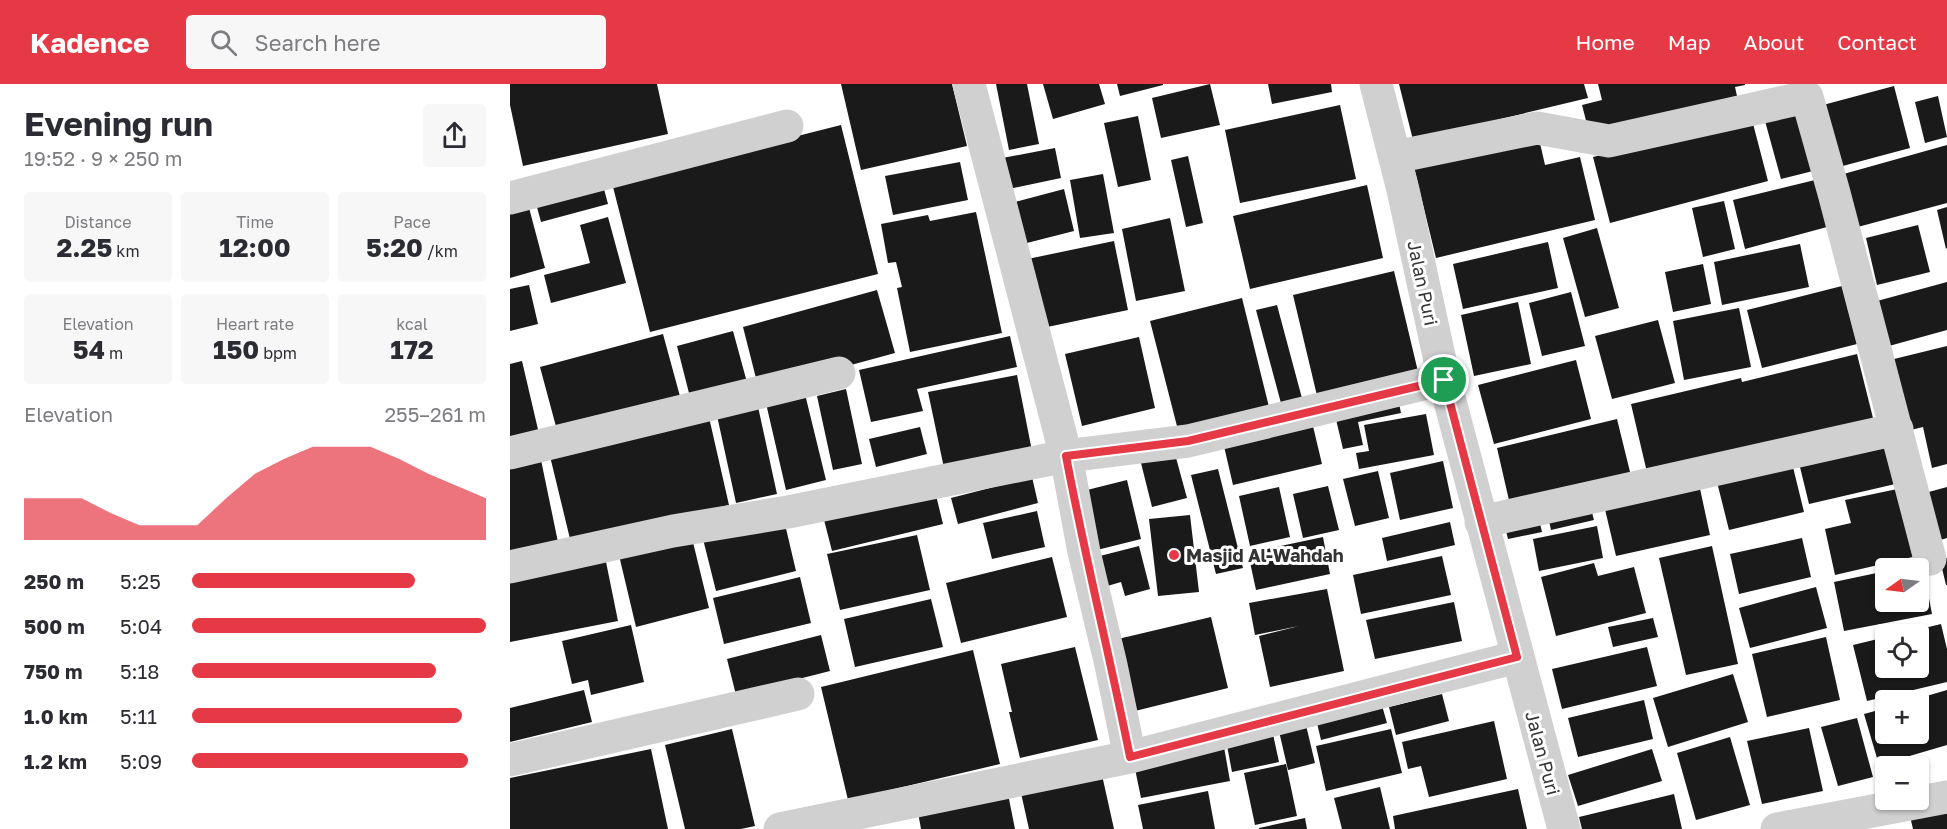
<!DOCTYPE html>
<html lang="en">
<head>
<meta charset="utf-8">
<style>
  :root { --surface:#fff; --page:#f7f7f7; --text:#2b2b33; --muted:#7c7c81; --accent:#e63946 }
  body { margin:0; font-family:"Golos Text",sans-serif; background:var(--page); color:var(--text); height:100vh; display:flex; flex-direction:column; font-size:22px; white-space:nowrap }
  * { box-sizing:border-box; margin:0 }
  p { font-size:20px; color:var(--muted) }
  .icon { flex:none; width:33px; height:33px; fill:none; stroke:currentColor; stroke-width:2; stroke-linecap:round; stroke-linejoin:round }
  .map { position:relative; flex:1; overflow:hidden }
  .details { display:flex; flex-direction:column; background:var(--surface); width:510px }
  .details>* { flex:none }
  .needle { width:39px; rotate:256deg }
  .tools { position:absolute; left:1365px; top:474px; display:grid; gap:12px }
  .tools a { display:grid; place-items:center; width:54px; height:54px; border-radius:6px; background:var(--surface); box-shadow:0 2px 4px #0004; font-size:30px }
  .pin { position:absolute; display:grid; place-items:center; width:51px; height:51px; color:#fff; margin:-26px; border:3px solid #fff; border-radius:50%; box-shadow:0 2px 6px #0007 }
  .round { display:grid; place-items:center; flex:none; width:63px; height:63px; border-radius:6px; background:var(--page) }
  .head { display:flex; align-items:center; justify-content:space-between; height:102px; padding:0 24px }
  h1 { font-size:33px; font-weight:700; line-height:45px }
  .stats { display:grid; grid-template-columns:repeat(3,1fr); gap:9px; height:102px; padding:6px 24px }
  .stats div { display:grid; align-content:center; border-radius:6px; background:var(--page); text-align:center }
  .stats b { font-size:26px; font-weight:700 }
  .stats small { font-size:16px; font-weight:400 }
  .stats p { font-size:16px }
  .chart { height:168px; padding:12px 24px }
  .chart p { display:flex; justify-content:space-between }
  .chart svg { width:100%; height:108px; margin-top:6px; fill:var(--accent); opacity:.7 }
  ul { padding:0 24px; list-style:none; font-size:20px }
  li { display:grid; grid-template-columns:96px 72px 1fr; align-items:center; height:45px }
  li i { height:15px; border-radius:8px; background:var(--accent) }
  header { display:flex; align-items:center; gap:36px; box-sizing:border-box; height:84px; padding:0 30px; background:var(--accent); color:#fff }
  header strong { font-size:28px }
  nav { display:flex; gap:33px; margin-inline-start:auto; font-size:21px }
  .search { width:420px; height:54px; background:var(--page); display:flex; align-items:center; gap:15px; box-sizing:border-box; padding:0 21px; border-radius:6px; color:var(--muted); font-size:22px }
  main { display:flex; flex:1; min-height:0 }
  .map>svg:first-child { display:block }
  .building { fill:#1a1a1a }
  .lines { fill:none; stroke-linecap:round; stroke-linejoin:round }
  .minor { stroke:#d0d0d0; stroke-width:33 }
  .route-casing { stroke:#fff; stroke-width:12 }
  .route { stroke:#e63946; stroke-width:8 }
  .poi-dot { fill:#e63946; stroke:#fff; stroke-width:2 }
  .labels { text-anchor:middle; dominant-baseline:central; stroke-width:6; stroke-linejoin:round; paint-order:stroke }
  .street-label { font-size:18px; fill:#333; stroke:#fff }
  .poi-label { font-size:18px; font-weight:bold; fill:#333; stroke:#fff; text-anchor:start }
</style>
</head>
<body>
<header>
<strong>Kadence</strong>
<div class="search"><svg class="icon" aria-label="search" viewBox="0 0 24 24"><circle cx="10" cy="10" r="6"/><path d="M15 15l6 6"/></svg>Search here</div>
<nav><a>Home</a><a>Map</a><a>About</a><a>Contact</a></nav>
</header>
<main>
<section class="details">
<div class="head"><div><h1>Evening run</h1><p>19:52 · 9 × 250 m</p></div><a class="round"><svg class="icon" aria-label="share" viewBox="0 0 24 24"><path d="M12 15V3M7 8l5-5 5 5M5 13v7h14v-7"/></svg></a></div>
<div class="stats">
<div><p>Distance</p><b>2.25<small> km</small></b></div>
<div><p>Time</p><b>12:00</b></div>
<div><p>Pace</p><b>5:20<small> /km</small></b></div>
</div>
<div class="stats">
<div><p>Elevation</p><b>54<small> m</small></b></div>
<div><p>Heart rate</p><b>150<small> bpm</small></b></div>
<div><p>kcal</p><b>172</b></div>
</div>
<div class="chart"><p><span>Elevation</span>255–261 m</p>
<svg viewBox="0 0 160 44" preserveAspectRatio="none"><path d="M0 44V27L10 27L20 27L30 33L40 38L50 38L60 38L70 27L80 17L90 11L100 6L110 6L120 6L130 11L140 17L150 22L160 27V44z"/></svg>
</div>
<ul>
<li><b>250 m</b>5:25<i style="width:76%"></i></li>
<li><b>500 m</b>5:04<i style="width:100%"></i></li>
<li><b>750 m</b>5:18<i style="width:83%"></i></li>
<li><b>1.0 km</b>5:11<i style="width:92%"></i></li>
<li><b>1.2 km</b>5:09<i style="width:94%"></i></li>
</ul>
</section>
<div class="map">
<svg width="1437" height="745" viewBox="0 0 1437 745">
  <rect width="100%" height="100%" fill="#fff"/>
  <path class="building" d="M 0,0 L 147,0 L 158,50 L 13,82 L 0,21 Z
    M 331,0 L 442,0 L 457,62 L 351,86 Z
    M 486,0 L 517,0 L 529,60 L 499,66 Z
    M 533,0 L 589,0 L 595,20 L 543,35 Z
    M 607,0 L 653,0 L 653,1 L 610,12 Z
    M 700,0 L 710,41 L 651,54 L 642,14 Z
    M 758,0 L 821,0 L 822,8 L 762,20 Z
    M 889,0 L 1074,0 L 1078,14 L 903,56 Z
    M 1088,0 L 1235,0 L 1235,1 L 1225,3 L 1227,12 L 1080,52 L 1072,21 L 1092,16 Z
    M 1384,2 L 1400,64 L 1329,83 L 1313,21 Z
    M 1428,12 L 1437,53 L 1415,59 L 1405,18 Z
    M 830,21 L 846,95 L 730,119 L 715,46 Z
    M 1287,28 L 1303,87 L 1271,95 L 1255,37 Z
    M 628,32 L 641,96 L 608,103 L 594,39 Z
    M 1241,32 L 1258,97 L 1100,139 L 1083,73 Z
    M 331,41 L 368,190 L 140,248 L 102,99 Z
    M 1027,46 L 1035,81 L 1070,73 L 1085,136 L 926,174 L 902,75 Z
    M 1437,61 L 1437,119 L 1344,144 L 1330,91 Z
    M 545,64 L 551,94 L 494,106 L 487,75 Z
    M 678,72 L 693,139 L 676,143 L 661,76 Z
    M 450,78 L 458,116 L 383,131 L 375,92 Z
    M 593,90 L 604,149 L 570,154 L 560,96 Z
    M 91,94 L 98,120 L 31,138 L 24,112 Z
    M 1305,96 L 1317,143 L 1235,165 L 1223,116 Z
    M 857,101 L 873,174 L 740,205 L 723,132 Z
    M 554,105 L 564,147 L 505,162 L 494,121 Z
    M 1214,117 L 1225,165 L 1193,173 L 1182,124 Z
    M 18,120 L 35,184 L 0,194 L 0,125 Z
    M 1437,123 L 1437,164 L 1436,165 L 1427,126 Z
    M 466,128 L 492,249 L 400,268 L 387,204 L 392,203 L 386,178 L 378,179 L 371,140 L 418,131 L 420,137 Z
    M 98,133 L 116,199 L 41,219 L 34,191 L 80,179 L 70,141 Z
    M 660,134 L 675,207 L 626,217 L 612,145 Z
    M 1408,141 L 1420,188 L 1367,201 L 1356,154 Z
    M 1087,144 L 1109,224 L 1075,233 L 1053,154 Z
    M 604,157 L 618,226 L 523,246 L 508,177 Z
    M 1038,158 L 1048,204 L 953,225 L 943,180 Z
    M 1290,160 L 1299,203 L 1212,221 L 1204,178 Z
    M 1193,180 L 1201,220 L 1163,228 L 1155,188 Z
    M 884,187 L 910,296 L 809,320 L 783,211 Z
    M 1437,198 L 1437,246 L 1379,262 L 1367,217 Z
    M 19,201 L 28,240 L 0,247 L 0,205 Z
    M 1332,202 L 1347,260 L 1252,284 L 1237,226 Z
    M 367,206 L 385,269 L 249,306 L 233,243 Z
    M 1061,208 L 1075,262 L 1032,272 L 1019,219 Z
    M 732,214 L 760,327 L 669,350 L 640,237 Z
    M 1008,218 L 1021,280 L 964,292 L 951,231 Z
    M 767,221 L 793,318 L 772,323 L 746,226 Z
    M 1229,224 L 1241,283 L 1174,296 L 1163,237 Z
    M 1148,236 L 1165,299 L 1102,315 L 1085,252 Z
    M 223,247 L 238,302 L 181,317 L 167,262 Z
    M 153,250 L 171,316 L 48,350 L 30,283 Z
    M 500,252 L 507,283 L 407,305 L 413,327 L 361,338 L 349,286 Z
    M 629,253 L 645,324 L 572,342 L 555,270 Z
    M 1437,262 L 1437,380 L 1422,384 L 1413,343 L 1397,347 L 1380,276 Z
    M 1347,270 L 1365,342 L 1139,397 L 1121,320 L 1231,294 L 1232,298 Z
    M 1066,276 L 1081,335 L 984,360 L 968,301 Z
    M 12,277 L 30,354 L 0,362 L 0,280 Z
    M 507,291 L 522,367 L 434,384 L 418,308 Z
    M 336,305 L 352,380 L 323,386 L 307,312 Z
    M 294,306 L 316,396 L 276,406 L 255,315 Z
    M 887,310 L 891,329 L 848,338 L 853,361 L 833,365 L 824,327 Z
    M 247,318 L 267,410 L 226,419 L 206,327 Z
    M 198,329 L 219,421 L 61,459 L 39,368 Z
    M 916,330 L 924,371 L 849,385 L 846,369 L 859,367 L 854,341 Z
    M 1107,335 L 1122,396 L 1001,425 L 987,364 Z
    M 802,338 L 812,380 L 723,401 L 713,358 Z
    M 410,343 L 417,370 L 366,383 L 359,355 Z
    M 1384,357 L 1394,398 L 1299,420 L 1289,379 Z
    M 665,370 L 677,414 L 642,423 L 631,379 Z
    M 30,371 L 49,463 L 0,473 L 0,377 Z
    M 933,377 L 943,424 L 890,436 L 880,389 Z
    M 1282,379 L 1294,428 L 1219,446 L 1207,398 Z
    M 708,385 L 733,484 L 706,490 L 681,391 Z
    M 868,387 L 879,434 L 845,442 L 833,395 Z
    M 522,393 L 528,419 L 448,440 L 441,414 Z
    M 617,396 L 631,455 L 587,466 L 573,407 Z
    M 1189,400 L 1200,451 L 1106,472 L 1094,421 Z
    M 818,402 L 829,446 L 793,454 L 783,410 Z
    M 424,403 L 433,440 L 322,467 L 313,432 Z
    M 769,403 L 780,453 L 740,462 L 729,412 Z
    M 1437,403 L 1437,454 L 1427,457 L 1415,409 Z
    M 1392,404 L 1407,472 L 1325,491 L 1315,445 L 1341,439 L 1335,416 Z
    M 1079,417 L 1084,436 L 1041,446 L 1037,428 Z
    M 527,427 L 535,463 L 482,475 L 473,439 Z
    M 680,431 L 689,508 L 648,512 L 639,435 Z
    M 1028,431 L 1032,448 L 998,455 L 994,439 Z
    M 274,436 L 286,487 L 206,507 L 193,455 Z
    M 940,438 L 945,461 L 877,477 L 872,454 Z
    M 1087,442 L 1093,474 L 1029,487 L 1023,455 Z
    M 181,450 L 199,524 L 126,543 L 108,467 Z
    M 407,451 L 420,506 L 330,526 L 317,470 Z
    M 813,453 L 820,490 L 746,506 L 738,469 Z
    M 1292,454 L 1301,493 L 1229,510 L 1220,470 Z
    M 629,462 L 640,505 L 615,512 L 611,498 L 594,503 L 586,473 Z
    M 1202,462 L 1228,580 L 1176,591 L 1149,474 Z
    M 94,468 L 108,537 L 0,558 L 0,487 Z
    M 932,472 L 941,511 L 851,530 L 843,491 Z
    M 542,473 L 557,533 L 451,559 L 436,499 Z
    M 1437,474 L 1437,501 L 1436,501 L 1430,476 Z
    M 1084,479 L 1088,492 L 1124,483 L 1136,529 L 1046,552 L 1031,493 Z
    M 1412,479 L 1422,530 L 1334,547 L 1324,498 L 1376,487 L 1376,518 L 1408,518 L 1408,484 L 1393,483 Z
    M 290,493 L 301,539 L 214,560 L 203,514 Z
    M 1306,503 L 1317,544 L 1240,564 L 1229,524 Z
    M 817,505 L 834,587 L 760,603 L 749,552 L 789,542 L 745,551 L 739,519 Z
    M 421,515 L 433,563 L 345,583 L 334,535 Z
    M 944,518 L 952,557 L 865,575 L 856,536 Z
    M 701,533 L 718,604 L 625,627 L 608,555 Z
    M 1143,534 L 1148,553 L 1103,563 L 1098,543 Z
    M 1431,540 L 1437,565 L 1437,598 L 1357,617 L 1343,561 L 1376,553 L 1376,584 L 1408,584 L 1408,550 L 1390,550 Z
    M 121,541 L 134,598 L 81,611 L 78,596 L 62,600 L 52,557 Z
    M 311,551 L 320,587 L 226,611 L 217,575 Z
    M 1316,553 L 1330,616 L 1257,633 L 1242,570 Z
    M 565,563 L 588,656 L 510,674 L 499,628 L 502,628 L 491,580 Z
    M 1137,563 L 1147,602 L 1052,625 L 1042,585 Z
    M 463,566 L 490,680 L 338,716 L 311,603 Z
    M 1223,590 L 1238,638 L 1158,663 L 1143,614 Z
    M 74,606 L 82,638 L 0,658 L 0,624 Z
    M 1437,606 L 1437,661 L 1369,681 L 1354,630 L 1376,624 L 1376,650 L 1408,650 L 1408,616 L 1403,616 Z
    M 932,610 L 939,637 L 886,651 L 879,623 Z
    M 1134,616 L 1143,655 L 1068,673 L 1058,634 Z
    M 871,618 L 877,639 L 811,656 L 806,635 Z
    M 1347,634 L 1363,693 L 1328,702 L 1311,643 Z
    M 795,637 L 805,679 L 778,686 L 768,643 Z
    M 984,637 L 997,695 L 919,713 L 911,682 L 898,685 L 892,658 Z
    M 761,641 L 769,678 L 722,688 L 715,651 Z
    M 1299,644 L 1313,707 L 1252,720 L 1237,657 Z
    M 222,645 L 245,742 L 231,745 L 175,745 L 155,661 Z
    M 881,645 L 892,689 L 816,707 L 806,662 Z
    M 1220,653 L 1240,721 L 1186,736 L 1167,669 Z
    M 714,663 L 720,697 L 631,714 L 624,680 Z
    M 141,665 L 158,745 L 0,745 L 0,694 Z
    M 1142,665 L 1152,697 L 1068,722 L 1058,691 Z
    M 776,680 L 787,732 L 745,741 L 734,689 Z
    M 592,691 L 604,745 L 519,745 L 511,709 Z
    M 870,703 L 880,745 L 832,745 L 824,714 Z
    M 497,705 L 505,745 L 411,745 L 407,723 Z
    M 1008,705 L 1017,745 L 885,745 L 883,732 Z
    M 698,707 L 705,745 L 633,745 L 628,721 Z
    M 1164,710 L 1172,745 L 1072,745 L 1069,733 Z
    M 1399,728 L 1437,728 L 1437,745 L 1403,745 Z
    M 795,734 L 797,745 L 749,745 L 749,744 Z"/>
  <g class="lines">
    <path class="minor" d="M 459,0 L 556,372 L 574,468 L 601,581 L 620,673
      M 866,0 L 893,106 L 934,295 L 1054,745
      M 885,73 L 1027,44 L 1099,57 L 1297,13 L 1324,109 L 1420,475
      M 0,114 L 277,42
      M 0,369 L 329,289
      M 971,438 L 1387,345
      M 0,483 L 163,447 L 278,428 L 556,372 L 678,357 L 934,295
      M 0,676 L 288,610
      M 270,745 L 620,673 L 1007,573
      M 1267,745 L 1437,713"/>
  </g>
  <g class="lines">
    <g class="route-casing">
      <path id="route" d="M 934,296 L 1007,573 L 620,673 C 600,573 575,473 556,372 L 678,357 Z"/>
    </g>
    <use href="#route" class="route"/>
  </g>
  <circle class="poi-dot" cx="664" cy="471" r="6"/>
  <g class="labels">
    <g class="street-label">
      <text transform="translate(913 199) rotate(78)">Jalan Puri</text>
      <text transform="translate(1033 669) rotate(75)">Jalan Puri</text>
    </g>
    <g class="poi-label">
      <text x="676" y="471">Masjid Al-Wahdah</text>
    </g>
  </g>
</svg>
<div class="tools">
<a><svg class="needle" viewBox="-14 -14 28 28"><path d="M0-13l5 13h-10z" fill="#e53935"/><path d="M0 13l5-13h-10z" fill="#7c7c81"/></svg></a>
<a><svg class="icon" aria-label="locate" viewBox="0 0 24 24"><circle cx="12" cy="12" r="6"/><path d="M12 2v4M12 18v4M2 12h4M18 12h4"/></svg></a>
<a>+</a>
<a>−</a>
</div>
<div class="pin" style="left:934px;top:296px;background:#1e9e55"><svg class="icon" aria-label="arrive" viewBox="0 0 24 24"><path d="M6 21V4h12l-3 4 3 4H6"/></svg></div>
</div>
</main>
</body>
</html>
